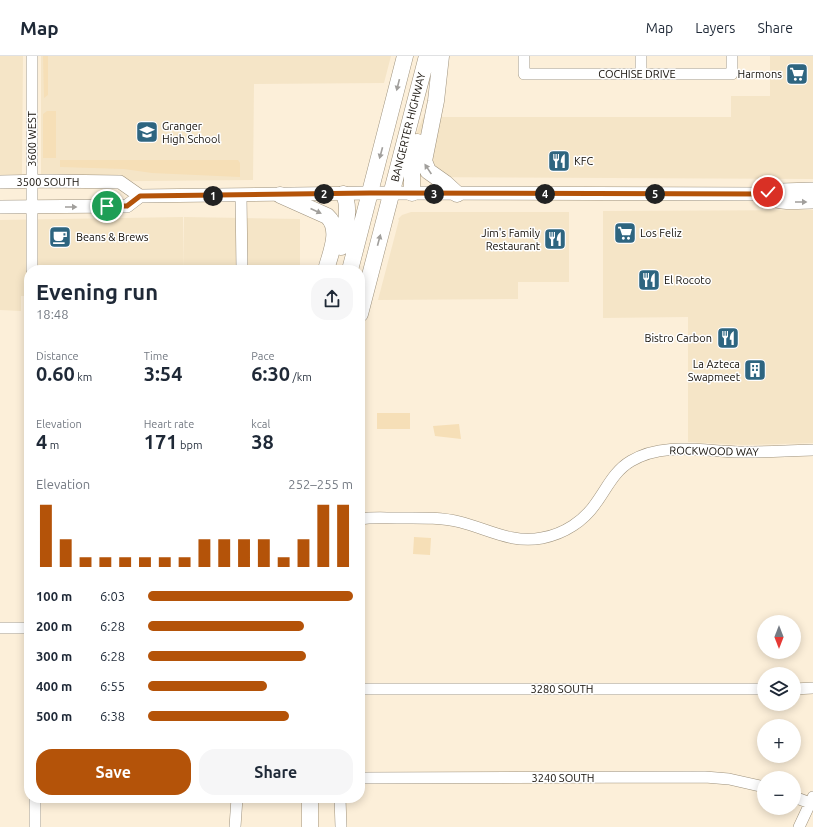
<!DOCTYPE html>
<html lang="en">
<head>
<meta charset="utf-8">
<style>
  :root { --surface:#fff; --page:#f6f6f7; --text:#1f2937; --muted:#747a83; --line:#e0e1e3; --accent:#b45309 }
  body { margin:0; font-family:Ubuntu,sans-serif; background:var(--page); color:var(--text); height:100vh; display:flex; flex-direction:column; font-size:15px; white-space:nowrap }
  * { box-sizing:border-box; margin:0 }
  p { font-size:13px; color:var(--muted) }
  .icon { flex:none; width:22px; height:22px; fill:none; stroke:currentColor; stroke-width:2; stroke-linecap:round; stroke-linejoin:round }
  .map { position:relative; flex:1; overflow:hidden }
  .drawer { position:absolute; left:24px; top:209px; width:341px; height:538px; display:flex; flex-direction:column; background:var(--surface); border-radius:16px; box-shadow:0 2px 10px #0003 }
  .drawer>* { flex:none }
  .needle { width:26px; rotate:180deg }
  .controls { position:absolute; left:757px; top:559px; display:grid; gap:8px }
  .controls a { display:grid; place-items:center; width:44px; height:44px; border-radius:50%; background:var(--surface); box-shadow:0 2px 10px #0003; font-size:20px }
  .pin { position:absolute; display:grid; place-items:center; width:34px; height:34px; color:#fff; margin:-17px; border:2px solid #fff; border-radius:50%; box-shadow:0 1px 4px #0007 }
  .km { position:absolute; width:20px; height:20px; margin:-10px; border-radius:50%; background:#222; color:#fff; font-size:11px; line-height:20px; text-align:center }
  .round { display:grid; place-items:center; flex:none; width:42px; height:42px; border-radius:16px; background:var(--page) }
  .headline { display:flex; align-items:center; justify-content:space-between; height:68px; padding:0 12px }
  h1 { font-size:22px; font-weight:700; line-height:30px }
  .figures { display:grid; grid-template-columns:repeat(3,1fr); gap:6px; height:68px; padding:4px 12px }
  .figures div { display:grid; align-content:center }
  .figures b { font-size:20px; font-weight:700 }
  .figures small { font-size:11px; font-weight:400 }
  .figures p { font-size:11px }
  .chart { height:112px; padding:8px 12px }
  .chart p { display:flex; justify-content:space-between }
  .chart svg { width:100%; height:72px; margin-top:4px; stroke:var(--accent); stroke-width:6 }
  .cta { display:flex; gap:8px; margin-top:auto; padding:8px 12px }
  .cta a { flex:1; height:46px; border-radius:16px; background:var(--accent); color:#fff; font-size:16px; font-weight:700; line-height:46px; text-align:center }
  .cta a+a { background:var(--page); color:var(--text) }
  ul { padding:0 12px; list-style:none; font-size:13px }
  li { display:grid; grid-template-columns:64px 48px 1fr; align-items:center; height:30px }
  li i { height:10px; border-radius:5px; background:var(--accent) }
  header { display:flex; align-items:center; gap:24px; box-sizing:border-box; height:56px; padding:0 20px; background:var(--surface); border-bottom:1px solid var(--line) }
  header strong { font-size:19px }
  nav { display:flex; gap:22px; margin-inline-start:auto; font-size:14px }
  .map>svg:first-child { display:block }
  .built { fill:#f5e5c7 }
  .green { fill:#f6dfb7 }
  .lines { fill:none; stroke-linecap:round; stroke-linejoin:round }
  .minor-casing { stroke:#9e927d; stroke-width:12 }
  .major-casing { stroke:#9e927d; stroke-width:14 }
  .highway-casing { stroke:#9e927d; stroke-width:17 }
  .minor { stroke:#fff; stroke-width:11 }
  .major { stroke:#fff; stroke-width:13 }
  .highway { stroke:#fff; stroke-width:16 }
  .oneway { fill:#a19f9c }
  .route-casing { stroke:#fff; stroke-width:8 }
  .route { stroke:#b45309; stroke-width:5 }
  .labels { text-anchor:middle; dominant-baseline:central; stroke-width:3; stroke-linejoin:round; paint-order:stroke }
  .street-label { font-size:11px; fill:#130e07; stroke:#fefefe }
  .poi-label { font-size:11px; fill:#130e07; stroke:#fefefe; text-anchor:start }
</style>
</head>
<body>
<header>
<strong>Map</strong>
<nav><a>Map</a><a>Layers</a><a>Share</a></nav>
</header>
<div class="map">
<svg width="813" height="771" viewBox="0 0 813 771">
  <rect width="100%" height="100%" fill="#fcefd9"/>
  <path class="built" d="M 0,0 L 23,0 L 22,118 L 0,119 Z
    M 41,0 L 391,0 L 384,27 L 254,28 L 253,124 L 41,126 Z
    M 770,0 L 813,0 L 813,123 L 399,121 L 423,61 L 731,61 L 731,40 L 770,40 Z
    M 813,154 L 813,387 L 744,389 L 688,386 L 688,261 L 603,262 L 603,155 Z
    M 411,156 L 569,156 L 569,226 L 518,226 L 518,243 L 378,244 L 399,164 L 398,163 L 402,159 Z
    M 183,161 L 184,214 L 29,214 L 29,240 L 21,240 L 21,255 L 0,254 L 0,164 Z
    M 184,161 L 300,163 L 300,214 L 184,214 Z"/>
  <path class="green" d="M 43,0 L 48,0 L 48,39 L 44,42 Z
    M 47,55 L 56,55 L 56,102 L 43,102 L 43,58 Z
    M 60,104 L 238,104 L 240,107 L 240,121 L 152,117 L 124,113 L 60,111 Z
    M 377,357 L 410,357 L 410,373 L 377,373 Z
    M 459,368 L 461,383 L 435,380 L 433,370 Z
    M 414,481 L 431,482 L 430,499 L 413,498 Z"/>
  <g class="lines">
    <g class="minor-casing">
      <path id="minor" d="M 32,0 L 32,214
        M 524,0 L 524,18 L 732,18 L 732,0
        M 641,0 L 641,18
        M 241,139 L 242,214
        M 360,463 C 372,461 384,462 396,462 C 418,462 439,461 460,466 C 488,473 512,488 542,482 C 564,478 584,465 596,447 C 607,432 614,415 631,405 C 664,385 706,396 743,396 C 767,396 790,395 813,394
        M 0,572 L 29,572
        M 360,633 L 764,633
        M 794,633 L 813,632
        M 360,722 L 705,721 L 729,723 L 764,731
        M 794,741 L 813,748
        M 35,742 L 35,771
        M 340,742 L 341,771
        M 235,771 L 237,742
        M 799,771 L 813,741"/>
    </g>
    <g class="major-casing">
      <path id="major" d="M 0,126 L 48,125 L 120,126 L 140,140 L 370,137 L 764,138 L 781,134 L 813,133
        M 764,138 C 775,150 798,146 813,146
        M 0,151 L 127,150 L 140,140"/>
    </g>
    <g class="highway-casing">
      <path id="highway" d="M 441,0 L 436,45 L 424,105 L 428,115 L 445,127 L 457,138
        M 412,137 L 412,114 L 417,86
        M 280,139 L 327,160 C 342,173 330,198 326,214
        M 341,191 C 344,177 352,150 343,138
        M 350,214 L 405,0
        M 360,258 L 427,0
        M 310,742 L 310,771"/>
    </g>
    <use href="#minor" class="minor"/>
    <use href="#major" class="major"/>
    <use href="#highway" class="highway"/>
  </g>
  <defs><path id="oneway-solid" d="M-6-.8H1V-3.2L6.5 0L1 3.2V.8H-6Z"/></defs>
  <g class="oneway">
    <use href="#oneway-solid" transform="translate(398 29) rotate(104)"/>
    <use href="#oneway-solid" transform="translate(381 97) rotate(105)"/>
    <use href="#oneway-solid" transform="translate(428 113) rotate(-124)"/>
    <use href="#oneway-solid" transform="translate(801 146)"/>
    <use href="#oneway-solid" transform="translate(71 151)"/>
    <use href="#oneway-solid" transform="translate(316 155) rotate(24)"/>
    <use href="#oneway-solid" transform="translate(379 184) rotate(-75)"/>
  </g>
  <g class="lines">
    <g class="route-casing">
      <path id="route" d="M 107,150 L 127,150 L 140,140 L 370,137 L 764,138 L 768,136"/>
    </g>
    <use href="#route" class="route"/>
  </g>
  <defs>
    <g id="supermarket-square" transform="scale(1.15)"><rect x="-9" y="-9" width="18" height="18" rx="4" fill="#2e6580" stroke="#fefefe"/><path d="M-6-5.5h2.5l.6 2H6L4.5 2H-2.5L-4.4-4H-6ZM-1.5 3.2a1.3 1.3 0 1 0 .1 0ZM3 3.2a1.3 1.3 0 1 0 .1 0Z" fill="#fff"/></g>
    <g id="school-square" transform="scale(1.15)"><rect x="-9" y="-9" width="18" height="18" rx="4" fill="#2e6580" stroke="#fefefe"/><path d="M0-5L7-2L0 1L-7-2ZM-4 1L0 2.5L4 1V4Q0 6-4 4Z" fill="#fff"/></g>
    <g id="restaurant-square" transform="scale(1.15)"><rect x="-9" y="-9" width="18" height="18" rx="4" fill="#2e6580" stroke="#fefefe"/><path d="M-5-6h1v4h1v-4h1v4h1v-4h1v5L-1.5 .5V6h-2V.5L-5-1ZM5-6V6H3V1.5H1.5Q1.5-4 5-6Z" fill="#fff"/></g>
    <g id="cafe-square" transform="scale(1.15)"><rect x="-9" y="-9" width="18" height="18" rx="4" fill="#2e6580" stroke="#fefefe"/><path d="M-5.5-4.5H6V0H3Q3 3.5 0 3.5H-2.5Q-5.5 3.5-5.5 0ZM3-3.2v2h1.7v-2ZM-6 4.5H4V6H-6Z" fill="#fff"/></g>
    <g id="building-square" transform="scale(1.15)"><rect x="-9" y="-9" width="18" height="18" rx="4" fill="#2e6580" stroke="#fefefe"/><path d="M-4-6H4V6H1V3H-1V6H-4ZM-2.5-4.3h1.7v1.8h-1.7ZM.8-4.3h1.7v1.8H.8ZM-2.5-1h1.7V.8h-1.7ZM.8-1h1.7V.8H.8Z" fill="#fff"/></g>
  </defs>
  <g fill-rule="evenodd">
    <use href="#supermarket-square" x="797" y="18"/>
    <use href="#school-square" x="147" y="76"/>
    <use href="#restaurant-square" x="559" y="105"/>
    <use href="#supermarket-square" x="625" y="177"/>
    <use href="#cafe-square" x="60" y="181"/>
    <use href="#restaurant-square" x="555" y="183"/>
    <use href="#restaurant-square" x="649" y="224"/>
    <use href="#restaurant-square" x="728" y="282"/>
    <use href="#building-square" x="755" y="314"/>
  </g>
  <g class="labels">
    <g class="street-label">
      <text x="637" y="18">COCHISE DRIVE</text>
      <text transform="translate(408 71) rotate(-76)">BANGERTER HIGHWAY</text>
      <text transform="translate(32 83) rotate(-90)">3600 WEST</text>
      <text x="48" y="126">3500 SOUTH</text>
      <text transform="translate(714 395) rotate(1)">ROCKWOOD WAY</text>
      <text x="562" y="633">3280 SOUTH</text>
      <text x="563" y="722">3240 SOUTH</text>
    </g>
    <g class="poi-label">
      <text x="782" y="18" text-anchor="end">Harmons</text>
      <text x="162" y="70">Granger<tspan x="162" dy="13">High School</tspan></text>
      <text x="574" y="105">KFC</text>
      <text x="540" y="177" text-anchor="end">Jim's Family<tspan x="540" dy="13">Restaurant</tspan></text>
      <text x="640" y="177">Los Feliz</text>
      <text x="76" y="181">Beans &amp; Brews</text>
      <text x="664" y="224">El Rocoto</text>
      <text x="712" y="282" text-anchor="end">Bistro Carbon</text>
      <text x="740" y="308" text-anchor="end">La Azteca<tspan x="740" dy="13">Swapmeet</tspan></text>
    </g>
  </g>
</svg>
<div class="controls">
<a><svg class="needle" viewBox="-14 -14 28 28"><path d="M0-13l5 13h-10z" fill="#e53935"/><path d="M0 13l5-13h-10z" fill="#747a83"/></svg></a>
<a><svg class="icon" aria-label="layers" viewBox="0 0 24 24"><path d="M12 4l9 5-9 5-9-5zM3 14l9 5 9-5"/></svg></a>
<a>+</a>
<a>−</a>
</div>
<div class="pin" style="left:107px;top:150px;background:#1e9e55"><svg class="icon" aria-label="arrive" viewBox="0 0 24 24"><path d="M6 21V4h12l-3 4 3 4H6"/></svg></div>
<div class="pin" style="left:768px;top:136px;background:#d93025"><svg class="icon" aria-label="check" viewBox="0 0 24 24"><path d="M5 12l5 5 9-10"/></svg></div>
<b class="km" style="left:213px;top:140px">1</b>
<b class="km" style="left:324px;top:138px">2</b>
<b class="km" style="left:434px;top:138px">3</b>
<b class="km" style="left:545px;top:138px">4</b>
<b class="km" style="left:655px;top:138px">5</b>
<section class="drawer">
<div class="headline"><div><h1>Evening run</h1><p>18:48</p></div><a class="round"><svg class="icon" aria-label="share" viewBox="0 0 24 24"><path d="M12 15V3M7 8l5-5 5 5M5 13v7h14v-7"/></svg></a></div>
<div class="figures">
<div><p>Distance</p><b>0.60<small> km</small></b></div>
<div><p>Time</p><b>3:54</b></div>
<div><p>Pace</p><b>6:30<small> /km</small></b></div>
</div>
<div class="figures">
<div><p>Elevation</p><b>4<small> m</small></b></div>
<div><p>Heart rate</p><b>171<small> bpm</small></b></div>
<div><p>kcal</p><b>38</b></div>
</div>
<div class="chart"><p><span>Elevation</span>252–255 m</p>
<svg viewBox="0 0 160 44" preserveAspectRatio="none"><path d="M5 44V6M15 44V27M25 44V38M35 44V38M45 44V38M55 44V38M65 44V38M75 44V38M85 44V27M95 44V27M105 44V27M115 44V27M125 44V38M135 44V27M145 44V6M155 44V6"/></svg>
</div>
<ul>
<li><b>100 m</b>6:03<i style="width:100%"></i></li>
<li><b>200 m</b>6:28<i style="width:76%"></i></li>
<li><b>300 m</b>6:28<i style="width:77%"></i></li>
<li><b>400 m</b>6:55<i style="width:58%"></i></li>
<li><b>500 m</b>6:38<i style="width:69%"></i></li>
</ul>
<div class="cta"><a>Save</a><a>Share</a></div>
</section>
</div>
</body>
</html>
